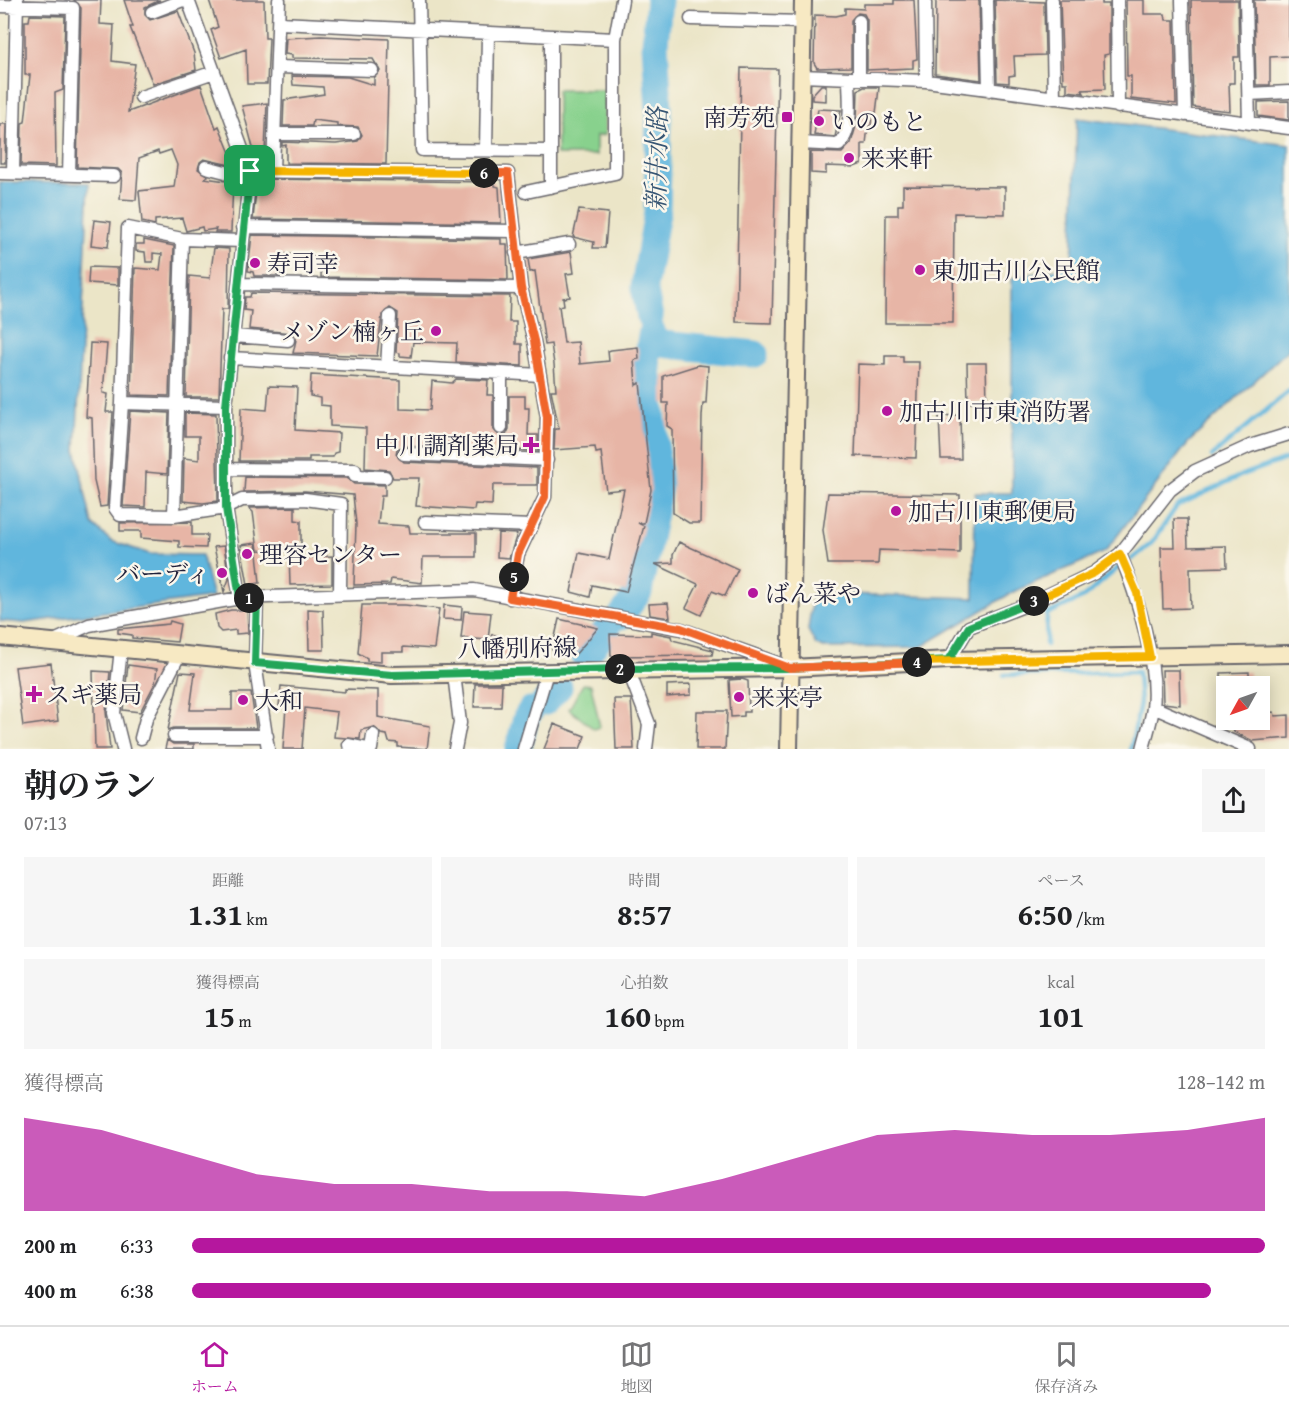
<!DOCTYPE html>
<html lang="ja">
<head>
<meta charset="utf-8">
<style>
  :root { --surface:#fff; --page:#f6f6f6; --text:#202124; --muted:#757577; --line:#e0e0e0; --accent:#b5179e }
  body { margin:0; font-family:"Gentium Book Plus","Noto Serif JP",serif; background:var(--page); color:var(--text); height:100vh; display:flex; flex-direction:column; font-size:22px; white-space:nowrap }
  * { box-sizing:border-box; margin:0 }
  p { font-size:20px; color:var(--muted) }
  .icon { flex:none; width:33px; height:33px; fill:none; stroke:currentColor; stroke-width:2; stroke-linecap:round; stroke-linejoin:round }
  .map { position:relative; height:749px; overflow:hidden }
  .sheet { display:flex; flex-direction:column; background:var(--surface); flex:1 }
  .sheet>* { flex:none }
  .needle { width:39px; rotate:230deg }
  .fabs { position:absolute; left:1216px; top:676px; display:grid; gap:12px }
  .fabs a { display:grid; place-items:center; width:54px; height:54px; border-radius:0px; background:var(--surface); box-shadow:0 3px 15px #0003; font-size:30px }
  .pin { position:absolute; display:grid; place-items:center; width:51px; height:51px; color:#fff; margin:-26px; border-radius:12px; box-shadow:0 3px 9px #0006 }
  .km { position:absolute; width:30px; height:30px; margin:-15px; border-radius:50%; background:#222; color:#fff; font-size:16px; line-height:30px; text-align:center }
  .round { display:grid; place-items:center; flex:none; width:63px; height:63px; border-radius:0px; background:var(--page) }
  .headline { display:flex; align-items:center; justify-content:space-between; height:102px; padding:0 24px }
  h1 { font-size:33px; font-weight:700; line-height:45px }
  .stats { display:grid; grid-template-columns:repeat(3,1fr); gap:9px; height:102px; padding:6px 24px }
  .stats div { display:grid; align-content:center; border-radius:0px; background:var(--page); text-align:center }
  .stats b { font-size:30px; font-weight:700 }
  .stats small { font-size:16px; font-weight:400 }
  .stats p { font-size:16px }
  .chart { height:168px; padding:12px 24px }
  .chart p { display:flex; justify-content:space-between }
  .chart svg { width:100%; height:108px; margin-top:6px; fill:var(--accent); opacity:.7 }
  ul { padding:0 24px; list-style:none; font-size:20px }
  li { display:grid; grid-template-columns:96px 72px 1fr; align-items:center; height:45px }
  li i { height:15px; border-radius:8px; background:var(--accent) }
  .menu { display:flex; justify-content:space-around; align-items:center; height:84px; border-top:2px solid var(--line); background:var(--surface); font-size:16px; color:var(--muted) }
  .menu a { display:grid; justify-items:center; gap:3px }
  .menu .selected { color:var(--accent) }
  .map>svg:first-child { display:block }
  .green { fill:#88d18d; stroke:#557a64; stroke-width:1.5 }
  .water { fill:#61b6dd; stroke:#426c8c; stroke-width:1.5 }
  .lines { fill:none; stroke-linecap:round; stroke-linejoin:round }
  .stream { stroke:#61b6dd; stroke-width:4.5 }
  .river { stroke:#61b6dd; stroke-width:27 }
  .building { fill:#e7b5a6 }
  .street-casing { stroke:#68666c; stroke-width:15 }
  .secondary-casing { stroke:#68666c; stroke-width:20 }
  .street { stroke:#fff; stroke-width:12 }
  .secondary { stroke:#f7e9c3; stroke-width:16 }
  .split-1-casing { stroke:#fff; stroke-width:12 }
  .split-2-casing { stroke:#fff; stroke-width:12 }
  .split-3-casing { stroke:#fff; stroke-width:12 }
  .split-4-casing { stroke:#fff; stroke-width:12 }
  .split-5-casing { stroke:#fff; stroke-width:12 }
  .split-6-casing { stroke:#fff; stroke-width:12 }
  .split-7-casing { stroke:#fff; stroke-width:12 }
  .split-1 { stroke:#22a559; stroke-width:8 }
  .split-2 { stroke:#22a559; stroke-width:8 }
  .split-3 { stroke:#22a559; stroke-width:8 }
  .split-4 { stroke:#f5b400; stroke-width:8 }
  .split-5 { stroke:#f0652b; stroke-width:8 }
  .split-6 { stroke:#f0652b; stroke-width:8 }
  .split-7 { stroke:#f5b400; stroke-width:8 }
  .poi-dot { fill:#b5179e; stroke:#fbf7ec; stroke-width:2 }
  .labels { text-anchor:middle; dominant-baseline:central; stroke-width:5; stroke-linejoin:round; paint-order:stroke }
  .poi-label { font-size:24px; fill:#22223b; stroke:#fbf7ec; text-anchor:start }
  .street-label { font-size:24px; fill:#22223b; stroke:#fbf7ec }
  .water-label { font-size:26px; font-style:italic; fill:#385674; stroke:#fbf7ec }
</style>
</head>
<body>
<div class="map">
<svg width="1289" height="749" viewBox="0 0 1289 749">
  <rect width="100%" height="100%" fill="#fbf7ec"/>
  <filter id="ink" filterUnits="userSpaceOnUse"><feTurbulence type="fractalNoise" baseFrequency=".0167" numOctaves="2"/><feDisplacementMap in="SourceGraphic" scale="12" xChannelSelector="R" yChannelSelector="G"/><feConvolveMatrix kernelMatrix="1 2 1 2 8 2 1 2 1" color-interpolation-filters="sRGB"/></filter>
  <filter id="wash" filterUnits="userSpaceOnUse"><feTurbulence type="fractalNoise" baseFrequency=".008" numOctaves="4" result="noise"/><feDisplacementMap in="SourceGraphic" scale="24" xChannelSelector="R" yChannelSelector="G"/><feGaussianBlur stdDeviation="1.35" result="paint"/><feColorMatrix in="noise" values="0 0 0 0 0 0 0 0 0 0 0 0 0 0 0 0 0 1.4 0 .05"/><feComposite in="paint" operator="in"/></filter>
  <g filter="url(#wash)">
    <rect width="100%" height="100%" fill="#ebe5c7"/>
    <path class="green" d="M 557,90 L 605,90 L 605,135 L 596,136 L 596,155 L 557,155 Z
      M 583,684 L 591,685 L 600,727 L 594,729 L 569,709 Z"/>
    <path class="water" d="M 1077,118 L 1289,145 L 1289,349 L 1188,443 L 1105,552 L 1013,592 L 921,647 L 823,648 L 816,645 L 808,630 L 813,593 L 974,598 L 975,493 L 1012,493 L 1012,278 L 1072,266 Z
      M 0,182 L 89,183 L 76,450 L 92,524 L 111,541 L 150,554 L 202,555 L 213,597 L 24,623 L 0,621 Z"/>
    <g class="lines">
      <path class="stream" d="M 1212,456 L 1289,391
        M 1132,559 L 1152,543 L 1177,506 L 1242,475 L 1289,458
        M 1046,645 L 1047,614 L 1084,597 L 1119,567
        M 1004,675 L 1138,672 L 1140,703 L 1131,749"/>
      <path class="river" d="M 650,317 L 644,287 L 657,213 L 659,109 L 655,44 L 659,0
        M 662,344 L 755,354
        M 621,616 L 639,592 L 659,486 L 647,359 L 652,331
        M 585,657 L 607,629
        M 545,702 L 559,687
        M 518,749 L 526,718 L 531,710"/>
    </g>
    <g id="blocks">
      <path class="building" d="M 74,0 L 101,0 L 100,24 L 114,25 L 112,61 L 135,64 L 128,112 L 201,85 L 216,128 L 219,126 L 234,163 L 230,165 L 204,159 L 200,162 L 198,169 L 208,176 L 205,178 L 233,182 L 231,232 L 215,232 L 216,229 L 203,231 L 202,227 L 186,231 L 182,218 L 155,220 L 155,225 L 142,222 L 139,191 L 174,187 L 177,165 L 171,150 L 159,154 L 158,151 L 139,158 L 136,200 L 120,199 L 122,173 L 118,169 L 77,167 L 81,8 Z
        M 124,0 L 160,0 L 145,7 L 145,15 L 150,20 L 178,11 L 194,53 L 196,70 L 153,84 L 130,27 L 133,27 Z
        M 209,0 L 264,0 L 265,38 L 269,38 L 267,84 L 247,84 L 246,49 L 221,58 L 211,30 L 218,27 Z
        M 894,0 L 914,0 L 917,59 L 913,60 L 913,68 L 867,70 L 867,20 L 864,14 L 858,13 L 851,20 L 851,67 L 817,68 L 814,63 L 815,15 L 836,16 L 845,14 L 845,8 L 864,9 L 864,4 L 894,4 Z
        M 936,0 L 979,0 L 981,80 L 935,74 Z
        M 995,0 L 1044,2 L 1045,55 L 1014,56 L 1015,75 L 1009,76 L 1009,83 L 997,82 Z
        M 1060,0 L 1102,0 L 1102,4 L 1109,4 L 1109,54 L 1104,55 L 1105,89 L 1082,90 L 1084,93 L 1067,91 L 1067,83 L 1063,83 Z
        M 1126,0 L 1144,0 L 1144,14 L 1165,14 L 1166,20 L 1174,20 L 1176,104 L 1131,99 L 1131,76 L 1127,76 Z
        M 1191,0 L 1238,0 L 1239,57 L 1234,57 L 1234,83 L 1229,83 L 1230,111 L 1193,107 Z
        M 1254,0 L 1289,0 L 1289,56 L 1270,57 L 1270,85 L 1256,85 Z
        M 30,15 L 65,16 L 63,90 L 55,93 L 56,166 L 21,165 L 22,123 L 25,122 L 30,75 L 25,75 L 25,21 L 29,21 Z
        M 321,36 L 389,39 L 386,164 L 286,163 L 286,145 L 282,146 L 282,142 L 336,144 L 358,141 L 362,135 L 358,127 L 337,126 L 337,123 L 313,120 L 312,126 L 283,126 L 284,100 L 324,94 L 323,87 L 293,85 L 292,76 L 348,77 L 374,85 L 374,78 L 380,71 L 373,59 L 292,58 L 292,55 L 285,54 L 286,38 Z
        M 741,68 L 778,69 L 772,323 L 736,322 Z
        M 821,85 L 826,85 L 826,101 L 812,100 L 812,95 Z
        M 864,87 L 879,87 L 878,97 L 876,113 L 872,112 L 871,126 L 868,126 L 866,144 L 862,144 L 862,164 L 854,167 L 826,166 L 826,174 L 811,173 L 811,152 L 842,153 L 851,143 L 857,123 L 858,90 Z
        M 1289,101 L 1289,120 L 1258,116 L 1258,102 Z
        M 267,103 L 265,151 L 255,155 L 242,106 Z
        M 818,109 L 841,110 L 835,137 L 814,135 Z
        M 0,124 L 6,124 L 5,163 L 0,163 Z
        M 263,179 L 495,182 L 495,186 L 499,187 L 501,223 L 253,219 L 256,192 L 259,183 Z
        M 903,186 L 1005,187 L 1005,214 L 954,213 L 953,323 L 885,323 L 886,215 L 898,215 L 898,205 L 903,205 Z
        M 579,210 L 608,213 L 605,248 L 593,248 L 594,242 L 573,237 Z
        M 94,220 L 111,222 L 108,247 L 91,245 Z
        M 252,235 L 501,239 L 501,244 L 507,244 L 508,280 L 321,277 L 322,256 L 283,254 L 282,276 L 254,276 L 253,272 L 248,271 Z
        M 144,240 L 174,246 L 169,396 L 131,395 L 135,268 L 160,270 L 162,254 L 153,253 L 153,262 L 146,262 L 145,252 L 136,251 L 136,244 L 144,244 Z
        M 214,248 L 229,249 L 228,309 L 222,309 L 219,397 L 186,397 L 189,276 L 210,278 Z
        M 571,252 L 574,273 L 566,274 L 570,297 L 563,298 L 564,305 L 559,306 L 564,343 L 578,342 L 580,364 L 609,361 L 608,351 L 611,350 L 638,347 L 639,359 L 634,360 L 636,385 L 640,383 L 651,490 L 644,523 L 638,523 L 644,526 L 626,592 L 592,585 L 590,597 L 571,592 L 579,553 L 609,559 L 624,489 L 606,491 L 601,452 L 596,453 L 595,447 L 554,450 L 555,429 L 559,429 L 551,390 L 556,390 L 554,364 L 551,344 L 545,345 L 535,271 L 530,272 L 528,259 Z
        M 89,267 L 118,268 L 118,285 L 88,283 Z
        M 251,293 L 510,296 L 509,322 L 516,322 L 516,344 L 522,344 L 522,366 L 456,362 L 457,343 L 413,342 L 411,357 L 400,356 L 400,353 L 396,352 L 398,313 L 390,308 L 382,315 L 377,356 L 293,353 L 296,340 L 292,333 L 249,329 L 251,311 L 244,310 L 245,297 L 250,297 Z
        M 90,343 L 107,344 L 103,393 L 108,394 L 106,412 L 113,412 L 107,506 L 100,507 L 94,481 L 92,418 L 86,417 Z
        M 885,356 L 903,356 L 903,362 L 919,362 L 916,458 L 855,456 L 858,364 L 885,365 Z
        M 967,363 L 986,363 L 987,402 L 968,402 Z
        M 698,365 L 708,366 L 706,403 L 703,403 L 702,416 L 700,523 L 689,523 L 673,513 L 672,429 L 667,426 L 668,403 L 663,403 L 663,376 Z
        M 311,375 L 400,380 L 400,409 L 430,410 L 432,381 L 452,383 L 456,379 L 488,380 L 487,395 L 493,395 L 493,429 L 500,436 L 506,435 L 509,429 L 509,396 L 525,396 L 525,408 L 529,408 L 528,435 L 538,435 L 538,451 L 404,446 L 397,449 L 396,454 L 404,462 L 537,468 L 537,485 L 493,485 L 492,505 L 475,504 L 474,510 L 416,506 L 419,478 L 393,478 L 389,470 L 365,468 L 366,428 L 330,426 L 330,406 L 320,405 L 320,398 L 310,396 Z
        M 269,386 L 297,387 L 295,430 L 339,433 L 338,452 L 334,453 L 333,457 L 309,457 L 309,461 L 239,461 L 241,408 L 267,410 Z
        M 130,411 L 169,413 L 167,474 L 146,472 L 145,507 L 123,506 Z
        M 185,413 L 216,414 L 218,501 L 203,503 L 183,501 L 184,458 L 199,460 L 199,436 L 185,436 Z
        M 960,415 L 961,459 L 941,459 L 939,416 Z
        M 245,477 L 347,478 L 354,484 L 385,485 L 385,496 L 381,496 L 378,524 L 409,526 L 410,533 L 476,533 L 476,557 L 423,557 L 422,583 L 391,579 L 390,584 L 354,585 L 356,524 L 353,495 L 305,491 L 244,492 Z
        M 828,493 L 960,495 L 960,553 L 879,550 L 878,564 L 828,564 L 823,530 Z
        M 295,507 L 295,520 L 301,521 L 301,558 L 332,556 L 332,584 L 290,585 L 289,551 L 258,550 L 253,512 L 249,508 Z
        M 1174,519 L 1187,519 L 1188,547 L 1226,546 L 1227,567 L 1190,568 L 1191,608 L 1163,609 L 1161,547 L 1175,547 Z
        M 192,522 L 192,535 L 207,535 L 206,548 L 179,547 L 179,541 L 141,538 L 141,531 L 120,531 L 120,523 Z
        M 498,533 L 517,534 L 509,558 L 497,557 Z
        M 679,542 L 738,569 L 725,596 L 712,591 L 701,615 L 686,608 L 698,584 L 655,564 L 673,563 L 673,555 Z
        M 256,543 L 260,583 L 248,585 L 241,545 Z
        M 224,546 L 229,579 L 224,592 L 214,547 Z
        M 668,603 L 670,618 L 650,615 L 649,604 Z
        M 362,605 L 405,605 L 439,609 L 434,649 L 403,647 L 403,652 L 381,652 L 381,662 L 367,661 L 367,658 L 358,653 Z
        M 444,605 L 462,607 L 461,620 L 443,619 Z
        M 308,609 L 323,610 L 324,650 L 309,650 Z
        M 231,610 L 247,610 L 248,633 L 236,634 L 236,630 L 221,632 L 217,628 L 215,614 Z
        M 464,611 L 491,613 L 488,640 L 461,638 Z
        M 559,619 L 598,628 L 575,655 L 552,650 Z
        M 170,621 L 180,624 L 177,642 L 132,638 L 132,635 L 118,633 L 118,629 L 169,624 Z
        M 651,632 L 671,636 L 672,640 L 713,650 L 712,655 L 611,656 L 610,634 L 651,635 Z
        M 492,634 L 513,641 L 508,658 L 487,651 Z
        M 51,663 L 58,721 L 23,726 L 15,667 Z
        M 128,665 L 157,669 L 155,683 L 140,712 L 123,710 Z
        M 1162,670 L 1179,670 L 1180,705 L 1163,703 Z
        M 93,671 L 110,672 L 106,712 L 110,749 L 95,749 Z
        M 180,672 L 195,673 L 190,710 L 232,710 L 232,693 L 251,693 L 256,728 L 174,728 L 168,730 Z
        M 1249,672 L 1249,687 L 1221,687 L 1221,673 Z
        M 742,679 L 748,681 L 749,712 L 744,712 L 744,716 L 731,717 L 729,680 Z
        M 475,684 L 502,684 L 501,707 L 474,707 Z
        M 691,684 L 691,695 L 667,697 L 667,685 Z
        M 281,686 L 345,692 L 345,689 L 378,690 L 378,717 L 430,726 L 427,749 L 398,747 L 398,743 L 389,742 L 387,735 L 381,734 L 374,727 L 361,730 L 360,739 L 334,737 L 337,712 L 305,708 L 302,749 L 283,749 L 286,707 L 279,706 Z
        M 614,699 L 631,699 L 634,749 L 616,749 Z
        M 697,711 L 727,711 L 725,749 L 696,749 Z
        M 1274,712 L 1275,716 L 1289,715 L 1289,738 L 1253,741 L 1234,732 L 1232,720 L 1260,720 L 1260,713 Z
        M 554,724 L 585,736 L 580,749 L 544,749 Z
        M 167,740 L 173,744 L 194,744 L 194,749 L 165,749 Z"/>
    </g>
  </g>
  <g filter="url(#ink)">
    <use href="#blocks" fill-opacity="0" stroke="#68666c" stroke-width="1.5"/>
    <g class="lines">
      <g class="street-casing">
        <path id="street" d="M 188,0 L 250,171 L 226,406 L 226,508 L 240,598
          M 419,0 L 422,150 L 551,151
          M 925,0 L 926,81
          M 987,0 L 989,90
          M 1052,0 L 1054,98
          M 1117,0 L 1118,107
          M 1182,0 L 1185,115
          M 1246,0 L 1249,123
          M 0,6 L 73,8 L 69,175
          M 152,12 L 183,0
          M 691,19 L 803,22
          M 859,21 L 859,78
          M 280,23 L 615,39
          M 278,67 L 372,70
          M 801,76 L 926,81 L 1289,128
          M 1249,94 L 1289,92
          M 141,97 L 214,72
          M 275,134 L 354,134
          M 800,143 L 839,145 C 854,128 849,99 849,78
          M 486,150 L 488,34
          M 206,167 L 249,178
          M 273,170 L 279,0
          M 250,171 L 508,173 L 521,288 L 534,341 L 547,417 L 545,497 L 518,554 L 510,598
          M 0,173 L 114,176
          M 13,173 L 17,0
          M 551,187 L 551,37
          M 526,192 L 615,173 L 615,39 L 622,0
          M 243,227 L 513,231
          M 242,241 L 182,239 L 128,228 L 122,403 L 115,508 L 120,515 L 174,516 L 226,508 L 242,500 L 305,499 L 341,504 L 340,593
          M 516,253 L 569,244
          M 239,284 L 521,288
          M 233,336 L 288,340
          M 230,358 L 540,375
          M 387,367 L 390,316
          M 501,374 L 501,428
          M 122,403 L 226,406
          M 404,454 L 547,460
          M 226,469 L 355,470 L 355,476 L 385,477
          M 174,516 L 182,239
          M 425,522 L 532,526
          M 1120,554 C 1137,595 1158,664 1153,708 C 1151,722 1146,736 1143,749
          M 257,597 L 255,663 L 268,749
          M 54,641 L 89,625 L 240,598 L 474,590 L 681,629 L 783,665
          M 121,649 L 114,713 L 123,749
          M 949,660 L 969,627 L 1029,604 L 1094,573 L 1120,554 L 1170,490 L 1195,471 L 1250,446 L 1289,434
          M 628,669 L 649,724 L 646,749
          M 454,674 L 460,723 L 455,749
          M 1153,707 L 1250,749
          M 174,736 L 267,736
          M 141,738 L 146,719 L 179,655
          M 349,745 L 368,749
          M 371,749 L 373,735
          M 524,749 L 547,672"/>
      </g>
      <g class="secondary-casing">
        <path id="secondary" d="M 0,637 L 392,675 L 790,668 L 949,660 L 1289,654
          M 789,749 L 803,0"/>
      </g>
      <use href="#street" class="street"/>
      <use href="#secondary" class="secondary"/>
    </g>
  </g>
  <g class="lines" filter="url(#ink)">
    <g class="split-1-casing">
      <path id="split-1" d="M 249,598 L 240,598 L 226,508 L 226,406 L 250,171"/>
    </g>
    <g class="split-2-casing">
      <path id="split-2" d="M 249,598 L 257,597 L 255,663 L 392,675 L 620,669"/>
    </g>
    <g class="split-3-casing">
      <path id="split-3" d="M 620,669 L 790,668 L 949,660 L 969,627 L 1034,601"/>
    </g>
    <g class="split-4-casing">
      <path id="split-4" d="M 917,662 L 1150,657 L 1137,593 L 1120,554 L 1094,573 L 1034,601"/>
    </g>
    <g class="split-5-casing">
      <path id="split-5" d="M 514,577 L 510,598 L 681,628 L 790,668 L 917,662"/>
    </g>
    <g class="split-6-casing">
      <path id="split-6" d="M 484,173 L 508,173 L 521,288 L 534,341 L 547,417 L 545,497 L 518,554 L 514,577"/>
    </g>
    <g class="split-7-casing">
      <path id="split-7" d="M 250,171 L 484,173"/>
    </g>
    <use href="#split-1" class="split-1"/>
    <use href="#split-2" class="split-2"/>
    <use href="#split-3" class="split-3"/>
    <use href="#split-4" class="split-4"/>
    <use href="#split-5" class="split-5"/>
    <use href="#split-6" class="split-6"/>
    <use href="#split-7" class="split-7"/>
  </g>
  <g class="poi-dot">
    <rect x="781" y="111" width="12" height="12" rx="3"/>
    <circle cx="819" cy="121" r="6"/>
    <circle cx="849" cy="158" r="6"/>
    <circle cx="255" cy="263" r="6"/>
    <circle cx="920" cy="270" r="6"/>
    <circle cx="436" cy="331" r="6"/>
    <circle cx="887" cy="411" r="6"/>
    <path d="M528 436h6v6h6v6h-6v6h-6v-6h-6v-6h6z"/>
    <circle cx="896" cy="511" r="6"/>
    <circle cx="247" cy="554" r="6"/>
    <circle cx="222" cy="573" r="6"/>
    <circle cx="753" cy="593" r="6"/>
    <path d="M31 685h6v6h6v6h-6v6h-6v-6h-6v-6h6z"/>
    <circle cx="739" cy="697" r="6"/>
    <circle cx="243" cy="700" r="6"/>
  </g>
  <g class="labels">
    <g class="poi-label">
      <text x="775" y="117" text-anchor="end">南芳苑</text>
      <text x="831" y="121">いのもと</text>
      <text x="861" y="158">来来軒</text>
      <text x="267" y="263">寿司幸</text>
      <text x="932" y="270">東加古川公民館</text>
      <text x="424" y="331" text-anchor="end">メゾン楠ヶ丘</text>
      <text x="899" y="411">加古川市東消防署</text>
      <text x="519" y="445" text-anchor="end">中川調剤薬局</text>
      <text x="908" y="511">加古川東郵便局</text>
      <text x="259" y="554">理容センター</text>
      <text x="210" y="573" text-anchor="end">バーディ</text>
      <text x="765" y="593">ばん菜や</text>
      <text x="46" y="694">スギ薬局</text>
      <text x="751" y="697">来来亭</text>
      <text x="255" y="700">大和</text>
    </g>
    <g class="street-label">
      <text transform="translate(517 648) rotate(-1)">八幡別府線</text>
    </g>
    <g class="water-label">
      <text transform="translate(656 159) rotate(-89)">新井水路</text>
    </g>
  </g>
</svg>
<div class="fabs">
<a><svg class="needle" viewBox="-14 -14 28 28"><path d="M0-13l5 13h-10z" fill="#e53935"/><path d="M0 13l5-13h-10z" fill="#757577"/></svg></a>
</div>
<div class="pin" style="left:250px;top:171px;background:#1e9e55"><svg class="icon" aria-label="arrive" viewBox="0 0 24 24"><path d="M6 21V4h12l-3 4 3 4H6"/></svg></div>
<b class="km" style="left:249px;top:598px">1</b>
<b class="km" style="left:620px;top:669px">2</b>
<b class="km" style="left:1034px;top:601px">3</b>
<b class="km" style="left:917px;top:662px">4</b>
<b class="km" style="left:514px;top:577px">5</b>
<b class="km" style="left:484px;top:173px">6</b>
</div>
<section class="sheet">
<div class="headline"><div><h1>朝のラン</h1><p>07:13</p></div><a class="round"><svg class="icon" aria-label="share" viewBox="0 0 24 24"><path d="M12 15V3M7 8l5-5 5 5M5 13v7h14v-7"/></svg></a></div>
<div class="stats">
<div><p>距離</p><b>1.31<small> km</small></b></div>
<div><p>時間</p><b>8:57</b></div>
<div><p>ペース</p><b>6:50<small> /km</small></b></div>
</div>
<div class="stats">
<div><p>獲得標高</p><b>15<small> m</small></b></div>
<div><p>心拍数</p><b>160<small> bpm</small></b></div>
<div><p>kcal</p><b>101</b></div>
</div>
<div class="chart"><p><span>獲得標高</span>128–142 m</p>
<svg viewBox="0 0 160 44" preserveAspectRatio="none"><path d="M0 44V6L10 11L20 20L30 29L40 33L50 33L60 36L70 36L80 38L90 31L100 22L110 13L120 11L130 13L140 13L150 11L160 6V44z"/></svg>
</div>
<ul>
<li><b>200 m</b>6:33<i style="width:100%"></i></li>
<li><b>400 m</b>6:38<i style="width:95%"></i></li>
</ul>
</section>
<nav class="menu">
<a class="selected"><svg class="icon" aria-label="home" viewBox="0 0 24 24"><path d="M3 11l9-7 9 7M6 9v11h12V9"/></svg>ホーム</a>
<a><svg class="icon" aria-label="map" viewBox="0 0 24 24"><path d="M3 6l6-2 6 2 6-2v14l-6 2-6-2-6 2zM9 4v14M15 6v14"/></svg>地図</a>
<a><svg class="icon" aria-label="saved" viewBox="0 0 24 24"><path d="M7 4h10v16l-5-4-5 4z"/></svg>保存済み</a>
</nav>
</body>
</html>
